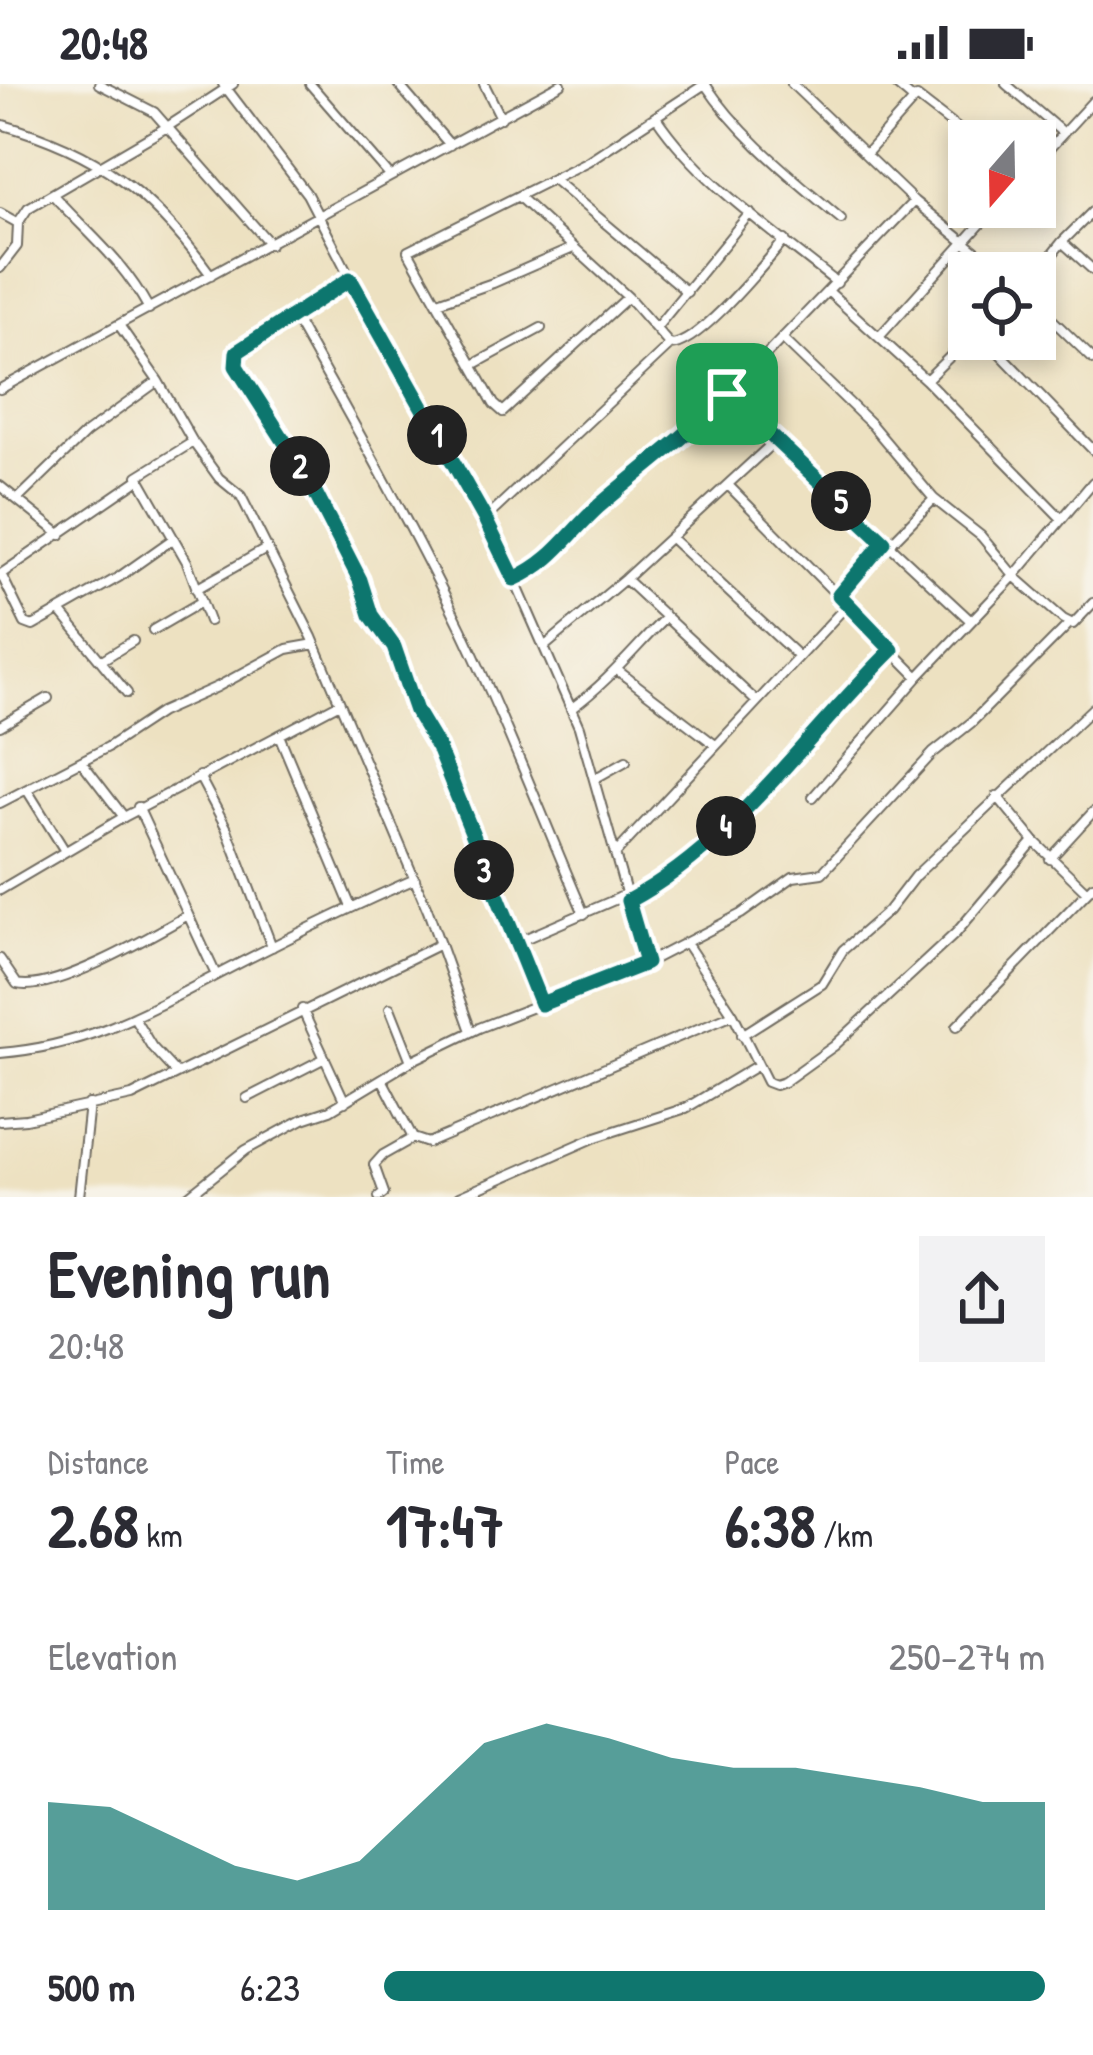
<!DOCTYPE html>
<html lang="en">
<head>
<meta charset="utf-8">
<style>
  :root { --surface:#fff; --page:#f2f2f3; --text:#2b2b33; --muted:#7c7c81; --accent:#0f766e }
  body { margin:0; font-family:"Patrick Hand",sans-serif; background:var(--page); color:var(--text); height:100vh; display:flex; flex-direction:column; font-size:45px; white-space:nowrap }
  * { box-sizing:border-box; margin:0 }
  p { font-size:39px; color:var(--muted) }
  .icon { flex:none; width:66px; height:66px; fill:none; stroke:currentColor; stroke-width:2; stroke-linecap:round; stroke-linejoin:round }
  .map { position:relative; height:1113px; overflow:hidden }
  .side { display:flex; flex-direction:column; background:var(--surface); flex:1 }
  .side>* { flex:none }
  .needle { width:78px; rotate:200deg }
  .controls { position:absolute; left:948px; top:36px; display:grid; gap:24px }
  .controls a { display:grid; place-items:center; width:108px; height:108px; border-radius:0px; background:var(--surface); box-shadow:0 6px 18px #0003; font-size:60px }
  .pin { position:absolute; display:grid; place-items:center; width:102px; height:102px; color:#fff; margin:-51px; border-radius:24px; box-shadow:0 6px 18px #0006 }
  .km { position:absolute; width:60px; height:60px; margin:-30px; border-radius:50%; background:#222; color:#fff; font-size:33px; line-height:60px; text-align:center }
  .round { display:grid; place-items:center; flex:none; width:126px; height:126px; border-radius:0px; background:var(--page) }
  .summary { display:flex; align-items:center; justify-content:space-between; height:204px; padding:0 48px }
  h1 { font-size:66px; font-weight:800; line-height:90px }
  .figures { display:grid; grid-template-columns:repeat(3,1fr); gap:18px; height:204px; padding:12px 48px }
  .figures div { display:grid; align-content:center }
  .figures b { font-size:60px; font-weight:800 }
  .figures small { font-size:33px; font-weight:400 }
  .figures p { font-size:33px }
  .chart { height:336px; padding:24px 48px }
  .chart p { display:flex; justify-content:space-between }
  .chart svg { width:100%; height:216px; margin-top:12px; fill:var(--accent); opacity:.7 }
  ul { padding:0 48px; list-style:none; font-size:39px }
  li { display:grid; grid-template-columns:192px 144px 1fr; align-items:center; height:90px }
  li i { height:30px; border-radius:15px; background:var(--accent) }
  .status { display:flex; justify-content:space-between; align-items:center; height:84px; padding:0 60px; background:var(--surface); direction:ltr }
  .status svg { height:33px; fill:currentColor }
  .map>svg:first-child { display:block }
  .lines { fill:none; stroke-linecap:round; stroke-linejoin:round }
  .minor-casing { stroke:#6f6b60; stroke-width:12 }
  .minor { stroke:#fff; stroke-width:8 }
  .route-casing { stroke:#fff; stroke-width:24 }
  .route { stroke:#0f766e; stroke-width:15 }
</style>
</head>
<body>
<div class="status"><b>20:48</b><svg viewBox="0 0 49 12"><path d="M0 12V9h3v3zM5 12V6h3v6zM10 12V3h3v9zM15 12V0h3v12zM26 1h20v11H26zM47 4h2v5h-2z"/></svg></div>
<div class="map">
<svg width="1093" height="1113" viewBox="0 0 1093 1113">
  <rect width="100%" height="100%" fill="#f7f3e8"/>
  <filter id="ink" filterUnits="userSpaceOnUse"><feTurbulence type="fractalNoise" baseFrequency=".00833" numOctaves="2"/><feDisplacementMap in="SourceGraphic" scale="24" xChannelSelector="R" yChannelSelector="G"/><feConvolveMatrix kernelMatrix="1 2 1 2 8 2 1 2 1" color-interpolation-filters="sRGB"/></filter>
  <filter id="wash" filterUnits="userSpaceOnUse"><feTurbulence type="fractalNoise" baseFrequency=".004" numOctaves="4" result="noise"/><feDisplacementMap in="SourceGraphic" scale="48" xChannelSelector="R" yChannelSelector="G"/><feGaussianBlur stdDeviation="2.7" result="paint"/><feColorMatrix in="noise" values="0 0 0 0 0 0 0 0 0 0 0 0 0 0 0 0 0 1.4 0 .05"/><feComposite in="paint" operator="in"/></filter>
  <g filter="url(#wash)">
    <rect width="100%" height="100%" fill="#ede1c1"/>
  </g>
  <g filter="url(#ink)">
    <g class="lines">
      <g class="minor-casing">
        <path id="minor" d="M 99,0 L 154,28 L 270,160
          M 223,0 L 307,110 L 399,288 L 485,435 L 514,495 L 579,643 L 646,879
          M 310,0 L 390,92
          M 398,0 L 450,61
          M 484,0 L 501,34
          M 705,0 C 741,54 792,93 841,135
          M 792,0 L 914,117 L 1002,189
          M 1006,0 L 1063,49
          M 917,13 L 974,57
          M 656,33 C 701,100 776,149 837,199
          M 0,40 C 99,68 151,108 211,191
          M 866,70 L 914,16 L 895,0
          M 1035,80 L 1093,17
          M 554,96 L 687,208
          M 53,111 C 90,152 122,175 149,225
          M 520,114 L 628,213 L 670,261
          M 0,129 L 18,139
          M 1062,158 L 1093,186
          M 0,184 L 17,162 L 18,139 L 28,124 L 167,43 L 233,0
          M 1035,192 L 1062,158 L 1093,127
          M 350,195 L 237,268 L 236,282 L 306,391 L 360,496 L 371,531 L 394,563 L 416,627 L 438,664 L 541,920
          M 829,208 L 926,296 L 1062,435
          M 628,213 L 503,328 L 494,320 L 408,167 L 588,77 L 705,0
          M 438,218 L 493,199 L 573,164
          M 1035,219 L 1093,275
          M 292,230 C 351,334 409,437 461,544 C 506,638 543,734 584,830
          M 119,241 L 158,297 L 193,358 L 219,394 L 241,412 L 312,553 L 428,827 L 471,947
          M 656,244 L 750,129
          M 879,253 L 996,123
          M 783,255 L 871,340 L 934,415 L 981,452 L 1014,492 L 1063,535 L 1073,540 L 1093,519
          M 986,255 L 1093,366
          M 473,281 L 541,244
          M 926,296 L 969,254
          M 0,305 L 561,0
          M 727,310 L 971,537
          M 193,358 L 138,392 L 187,478 L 209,537
          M 728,401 L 918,593 L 1014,492 L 1093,398
          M 0,402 L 61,451
          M 18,415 L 86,349 L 158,297
          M 485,435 L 670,261 C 699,261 764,180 785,156
          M 671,454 L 798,572
          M 888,462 L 934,415
          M 1,490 L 25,539 L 33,542 L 119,493 L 173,455
          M 1,490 L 138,396
          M 514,495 L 544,480 L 598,423 L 689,351 L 914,117
          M 625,495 L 757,618 L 847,521
          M 196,505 L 266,465
          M 839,511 L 884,457
          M 60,527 L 127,609
          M 153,546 L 201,518
          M 544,563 L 625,495 L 776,356
          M 102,576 L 133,557
          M 617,586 L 714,660
          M 572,624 C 608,598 633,566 664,535
          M 0,642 L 48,614
          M 279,651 L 351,823
          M 81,677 L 124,733 L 338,620
          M 199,692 L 226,743 L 272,863
          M 594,695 L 626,677
          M 27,706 L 65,767
          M 813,713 L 918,593
          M 0,719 L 108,663 L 161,628 L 217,603 L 287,565 L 315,560
          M 138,723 L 216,891
          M 1034,757 L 1087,808
          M 617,768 L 757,618
          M 1050,775 L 1093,728
          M 0,806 L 124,733
          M 628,817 C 736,760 806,649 892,566
          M 515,859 L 628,810
          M 686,859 L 733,930 L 767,998 L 775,1001 L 784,998 L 834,962 L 956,849 L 1034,757 L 997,712
          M 0,875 L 17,900 C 54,909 153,851 188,831
          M 390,924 L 411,977
          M 302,925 L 345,1018
          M 135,935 L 152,963 L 176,989
          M 957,942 L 1093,802
          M 742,951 L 822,900 L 843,866 L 888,827 L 915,792 L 1093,624
          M 0,969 C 91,962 153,924 232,883 C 292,852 353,822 415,795
          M 382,995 L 413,1054 L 428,1059 L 733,930
          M 247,1014 L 325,974
          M 0,1037 L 26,1035 L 132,1012 L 440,860
          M 79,1113 L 89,1020
          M 187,1113 L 246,1066 L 303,1035 L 330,1026 L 411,977 L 479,944 L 650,877 L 741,830 L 793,793 L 822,789 L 933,669 L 972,638 L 1069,540
          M 379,1113 L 384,1109 L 374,1081 L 383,1071 L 413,1054
          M 459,1113 L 596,1053 L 686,1024 L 758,981"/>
      </g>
      <use href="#minor" class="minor"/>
    </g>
  </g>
  <g class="lines" filter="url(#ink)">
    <g class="route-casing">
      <path id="route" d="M 350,195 L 485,435 L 514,495 C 554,477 568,450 599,422 C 643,384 687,353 727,310 L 884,458 L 839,511 L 892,566 C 806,650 736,759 628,817 L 646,879 L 541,920 L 438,664 L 416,627 L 394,563 L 371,531 L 360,496 L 306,391 L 236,282 L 237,268 Z"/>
    </g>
    <use href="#route" class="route"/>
  </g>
</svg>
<div class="controls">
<a><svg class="needle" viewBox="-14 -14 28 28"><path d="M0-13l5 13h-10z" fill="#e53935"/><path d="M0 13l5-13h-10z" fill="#7c7c81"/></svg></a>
<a><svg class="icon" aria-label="locate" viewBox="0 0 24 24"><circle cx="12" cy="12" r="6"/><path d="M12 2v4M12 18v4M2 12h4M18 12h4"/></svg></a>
</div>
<div class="pin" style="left:727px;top:310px;background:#1e9e55"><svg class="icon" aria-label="arrive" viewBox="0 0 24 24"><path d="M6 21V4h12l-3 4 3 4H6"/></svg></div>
<b class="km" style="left:437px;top:351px">1</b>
<b class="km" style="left:300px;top:382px">2</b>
<b class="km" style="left:484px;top:786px">3</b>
<b class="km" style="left:726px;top:742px">4</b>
<b class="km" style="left:841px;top:417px">5</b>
</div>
<section class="side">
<div class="summary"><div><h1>Evening run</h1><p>20:48</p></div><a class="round"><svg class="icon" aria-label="share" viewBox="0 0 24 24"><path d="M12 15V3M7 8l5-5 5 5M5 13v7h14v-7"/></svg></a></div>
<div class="figures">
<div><p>Distance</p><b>2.68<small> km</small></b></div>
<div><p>Time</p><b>17:47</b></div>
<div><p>Pace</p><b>6:38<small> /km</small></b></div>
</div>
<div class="chart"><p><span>Elevation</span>250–274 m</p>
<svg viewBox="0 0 160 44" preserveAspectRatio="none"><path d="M0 44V22L10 23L20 29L30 35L40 38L50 34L60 22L70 10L80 6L90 9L100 13L110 15L120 15L130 17L140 19L150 22L160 22V44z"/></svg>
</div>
<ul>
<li><b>500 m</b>6:23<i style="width:100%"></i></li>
</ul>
</section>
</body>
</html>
